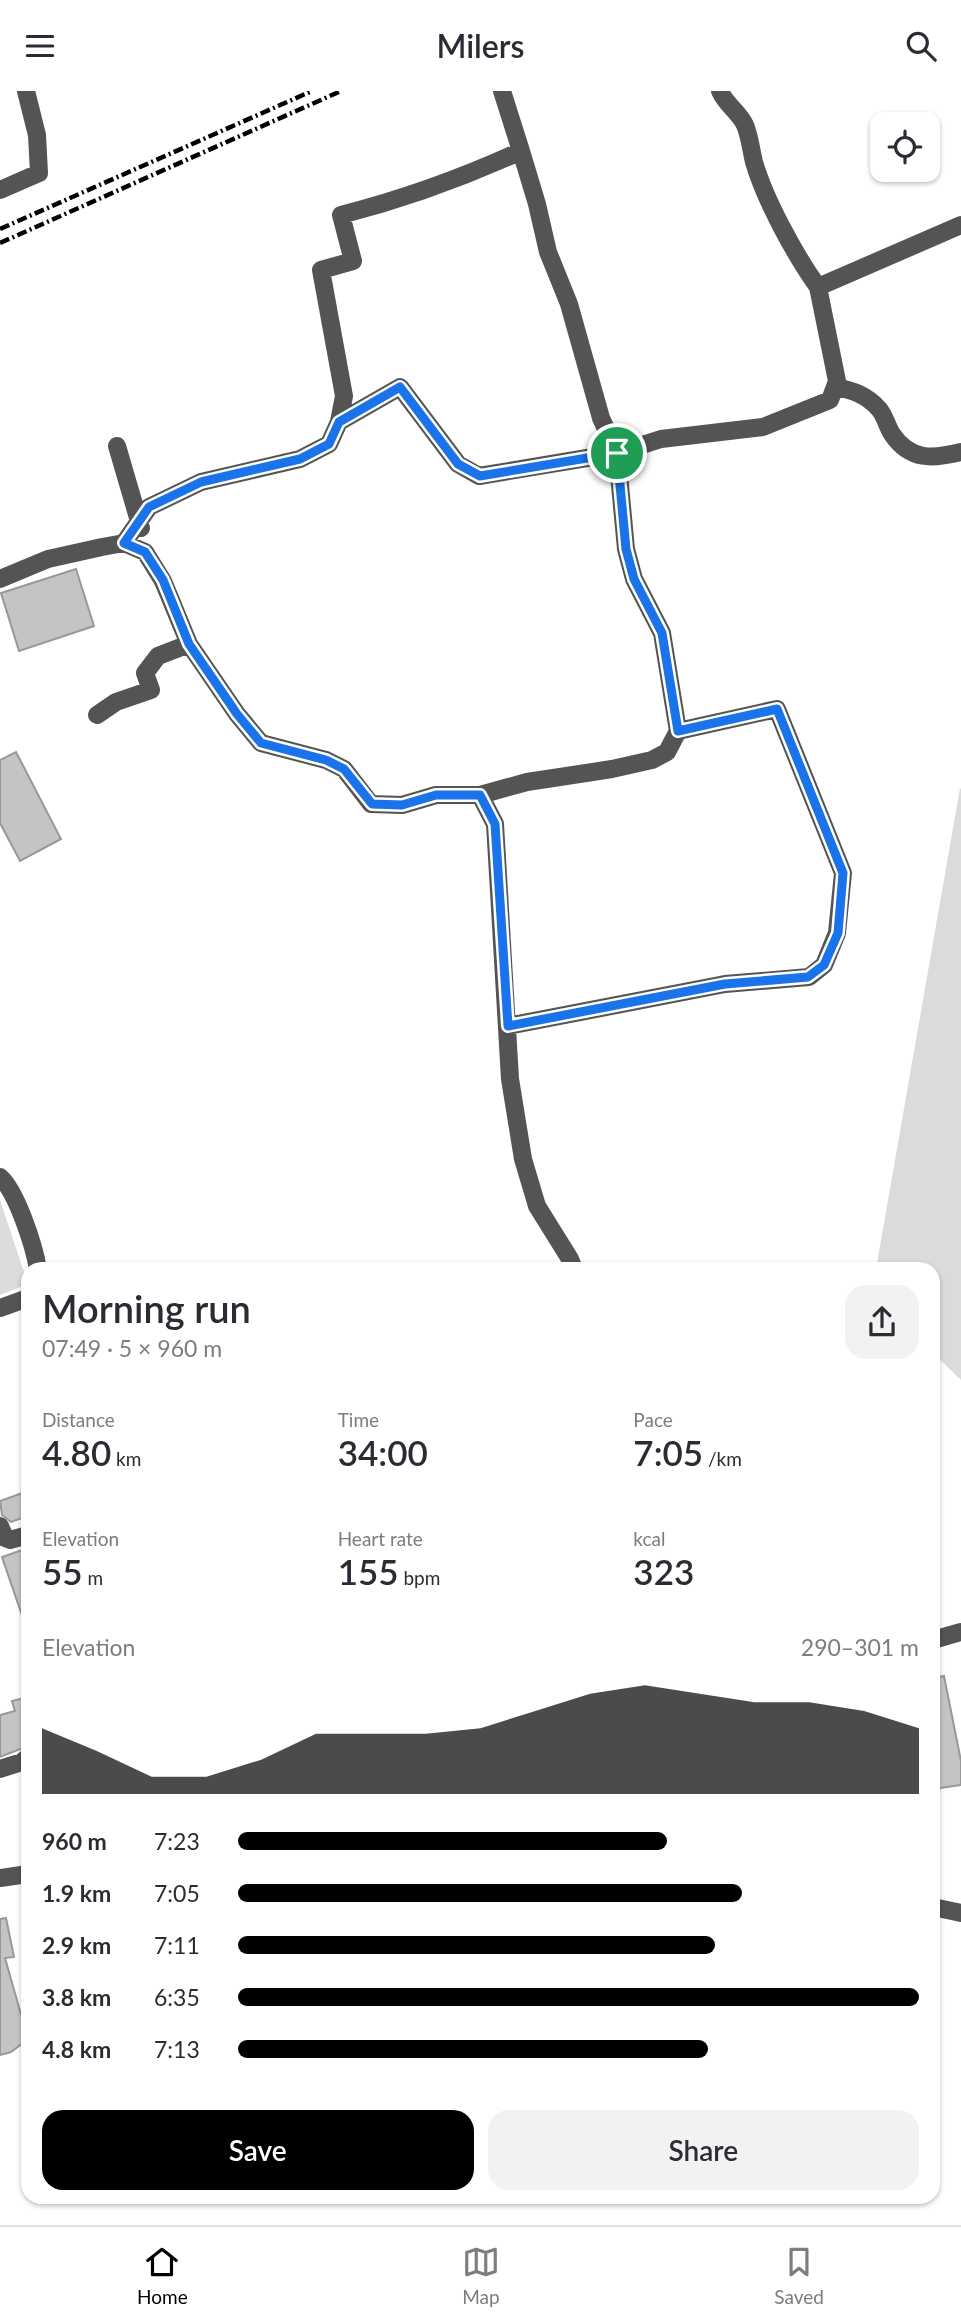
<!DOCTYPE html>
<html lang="en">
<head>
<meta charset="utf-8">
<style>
  :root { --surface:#fff; --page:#f2f2f3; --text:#2b2b33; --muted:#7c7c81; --line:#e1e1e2; --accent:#000 }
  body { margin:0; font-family:Lato,sans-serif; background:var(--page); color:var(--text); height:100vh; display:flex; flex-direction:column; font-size:26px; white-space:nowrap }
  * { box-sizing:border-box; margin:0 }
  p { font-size:23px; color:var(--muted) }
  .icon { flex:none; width:38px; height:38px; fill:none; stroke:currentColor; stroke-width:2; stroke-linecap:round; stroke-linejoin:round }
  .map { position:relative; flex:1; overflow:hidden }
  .side { position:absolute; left:21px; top:1171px; width:919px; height:942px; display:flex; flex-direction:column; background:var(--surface); border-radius:21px; box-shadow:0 2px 5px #0004 }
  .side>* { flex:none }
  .tools { position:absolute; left:870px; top:21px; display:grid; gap:14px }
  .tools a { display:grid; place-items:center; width:70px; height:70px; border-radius:14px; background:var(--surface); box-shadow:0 2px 5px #0004; font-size:35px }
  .pin { position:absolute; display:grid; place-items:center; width:60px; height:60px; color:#fff; margin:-30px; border:4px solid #fff; border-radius:50%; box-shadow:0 2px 7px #0007 }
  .round { display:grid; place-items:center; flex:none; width:74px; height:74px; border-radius:21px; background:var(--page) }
  .head { display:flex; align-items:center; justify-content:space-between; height:119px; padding:0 21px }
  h1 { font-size:38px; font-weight:600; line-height:52px }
  .figures { display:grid; grid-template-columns:repeat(3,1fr); gap:10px; height:119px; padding:7px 21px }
  .figures div { display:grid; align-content:center }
  .figures b { font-size:35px; font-weight:600 }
  .figures small { font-size:19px; font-weight:400 }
  .figures p { font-size:19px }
  .chart { height:196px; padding:14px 21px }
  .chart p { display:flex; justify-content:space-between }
  .chart svg { width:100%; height:126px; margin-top:7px; fill:var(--accent); opacity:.7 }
  .button { display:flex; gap:14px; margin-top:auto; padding:14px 21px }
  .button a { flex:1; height:80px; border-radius:21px; background:var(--accent); color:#fff; font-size:28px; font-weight:600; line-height:80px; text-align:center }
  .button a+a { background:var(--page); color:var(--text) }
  ul { padding:0 21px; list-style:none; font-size:23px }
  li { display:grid; grid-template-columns:112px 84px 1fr; align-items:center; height:52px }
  li i { height:18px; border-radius:9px; background:var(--accent) }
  header { display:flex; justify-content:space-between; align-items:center; height:91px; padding:0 21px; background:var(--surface); font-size:32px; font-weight:600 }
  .dock { display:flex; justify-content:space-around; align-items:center; height:98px; border-top:2px solid var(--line); background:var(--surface); font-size:19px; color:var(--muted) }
  .dock a { display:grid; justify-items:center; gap:4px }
  .dock .active { color:var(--accent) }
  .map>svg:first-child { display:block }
  .green { fill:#dbdbdb }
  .building { fill:#c4c4c4; stroke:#989898; stroke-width:2 }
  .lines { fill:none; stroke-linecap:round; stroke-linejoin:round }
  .minor { stroke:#545454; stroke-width:18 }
  .rail { stroke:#000; stroke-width:4.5; stroke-dasharray:10 3.5 2 3.5; stroke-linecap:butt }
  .route-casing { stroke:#fff; stroke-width:14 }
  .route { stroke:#1a73e8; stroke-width:9 }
</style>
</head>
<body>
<header><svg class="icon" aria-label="menu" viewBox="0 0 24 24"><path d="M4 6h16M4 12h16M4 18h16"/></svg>Milers<svg class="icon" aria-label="search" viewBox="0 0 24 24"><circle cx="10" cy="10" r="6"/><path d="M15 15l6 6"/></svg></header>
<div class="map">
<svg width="961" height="2134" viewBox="0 0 961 2134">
  <rect width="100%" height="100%" fill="#fff"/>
  <path class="green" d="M 960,697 L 961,698 L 961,1289 L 933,1262 L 933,1178 L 876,1178 Z
    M 0,1109 L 28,1193 L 0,1204 Z"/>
  <path class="building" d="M 76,478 L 94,535 L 19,560 L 1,502 Z
    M 16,661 L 61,748 L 20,770 L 0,732 L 0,669 Z
    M 28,1400 L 28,1425 L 11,1431 L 2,1424 L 0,1410 Z
    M 28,1457 L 28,1536 L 26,1536 L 2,1466 Z
    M 944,1585 L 961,1670 L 961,1694 L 933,1698 L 933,1587 Z
    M 28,1606 L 28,1655 L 0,1666 L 0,1624 L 15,1620 L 12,1610 Z
    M 6,1827 L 14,1866 L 5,1867 L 28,1948 L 11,1961 L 0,1964 L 0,1828 Z"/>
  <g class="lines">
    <path class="minor" d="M 502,0 L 521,60
      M 720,0 C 726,14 739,21 745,34 C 750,46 751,59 754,71 C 765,109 795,164 818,196
      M 0,99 L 39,82 L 37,44 L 26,0
      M 835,296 C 852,299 867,304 879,318 C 885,325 887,335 892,343 C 910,370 933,368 961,361
      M 117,355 L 141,437
      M 124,452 L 149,416 L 201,391 L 300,368 L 329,353 L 339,331 L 344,305 L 321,179 L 353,170 L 341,124 C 404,108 462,87 521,60 L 537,113 L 548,161 L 569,213 L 601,327 L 617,362 L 479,385 L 458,373 L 400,296 L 339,331
      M 0,488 L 48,468 L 102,456 L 124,452 L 145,461 L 163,490 L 189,553 L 237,623 L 261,652 L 326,669 L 344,678 L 371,713 L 402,714 L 436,704 L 480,704 L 495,733 L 510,988 L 523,1068 L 537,1115 L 570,1168 L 574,1178
      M 97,624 L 116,611 L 151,599 L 145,582 L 158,565 L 189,553
      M 480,704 L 527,691 L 612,678 L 652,669 L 667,661 L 678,640 L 662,542 L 634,488 L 626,458 L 617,362 L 661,348 L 763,336 L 830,309 L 837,290 L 818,196 L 961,134
      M 508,935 L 725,893 L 809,886 L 824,874 L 837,842 L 843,782 L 777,618 L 678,640
      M 0,1086 C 17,1101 34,1155 38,1178
      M 0,1217 L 28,1207
      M 0,1435 L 5,1447 L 10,1449 L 28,1444
      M 933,1549 L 961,1541
      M 0,1678 L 22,1671 L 28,1666
      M 0,1787 L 28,1783
      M 933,1816 L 961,1822"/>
    <path class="rail" d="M 0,138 L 312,0
      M 0,152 L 341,0"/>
  </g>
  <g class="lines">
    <g class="route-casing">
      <path id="route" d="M 400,296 L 458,373 L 480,385 L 617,362 L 626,458 L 634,488 L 662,542 L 678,640 L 777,618 L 843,782 L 838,842 L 824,874 L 808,886 L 725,893 L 508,935 L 495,733 L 480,704 L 436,704 L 402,714 L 372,713 L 344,678 L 326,669 L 261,652 L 237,623 L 189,553 L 163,489 L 145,461 L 124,452 L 149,416 L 201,391 L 300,368 L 329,353 L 339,331 Z"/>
    </g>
    <use href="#route" class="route"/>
  </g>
</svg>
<div class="tools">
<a><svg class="icon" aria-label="locate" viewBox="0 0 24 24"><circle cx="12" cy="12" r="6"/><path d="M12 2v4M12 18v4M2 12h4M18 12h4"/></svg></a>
</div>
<div class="pin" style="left:617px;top:362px;background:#1e9e55"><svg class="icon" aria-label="arrive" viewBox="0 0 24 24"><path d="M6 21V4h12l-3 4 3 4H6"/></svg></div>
<section class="side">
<div class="head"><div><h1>Morning run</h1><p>07:49 · 5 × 960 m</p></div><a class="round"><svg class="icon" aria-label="share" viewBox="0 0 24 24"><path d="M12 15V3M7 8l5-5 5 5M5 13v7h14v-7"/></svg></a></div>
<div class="figures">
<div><p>Distance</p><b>4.80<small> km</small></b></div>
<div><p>Time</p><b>34:00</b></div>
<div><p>Pace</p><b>7:05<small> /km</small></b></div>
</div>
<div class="figures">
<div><p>Elevation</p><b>55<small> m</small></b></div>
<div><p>Heart rate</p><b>155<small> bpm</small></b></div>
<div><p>kcal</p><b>323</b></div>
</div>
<div class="chart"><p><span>Elevation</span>290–301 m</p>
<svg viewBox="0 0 160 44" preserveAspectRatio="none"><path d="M0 44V21L10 29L20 38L30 38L40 32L50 23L60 23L70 23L80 21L90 15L100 9L110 6L120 9L130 12L140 12L150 15L160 21V44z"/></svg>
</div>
<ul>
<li><b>960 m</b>7:23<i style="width:63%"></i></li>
<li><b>1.9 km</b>7:05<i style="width:74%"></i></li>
<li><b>2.9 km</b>7:11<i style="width:70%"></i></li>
<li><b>3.8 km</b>6:35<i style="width:100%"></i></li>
<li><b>4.8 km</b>7:13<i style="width:69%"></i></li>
</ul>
<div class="button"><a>Save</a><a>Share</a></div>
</section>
</div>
<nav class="dock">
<a class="active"><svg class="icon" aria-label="home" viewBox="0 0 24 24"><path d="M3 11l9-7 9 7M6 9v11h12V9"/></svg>Home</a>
<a><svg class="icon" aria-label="map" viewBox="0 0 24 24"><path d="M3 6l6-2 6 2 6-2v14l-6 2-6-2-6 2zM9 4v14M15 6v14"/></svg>Map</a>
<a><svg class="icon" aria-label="saved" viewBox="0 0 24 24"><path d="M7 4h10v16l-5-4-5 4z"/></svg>Saved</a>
</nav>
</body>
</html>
